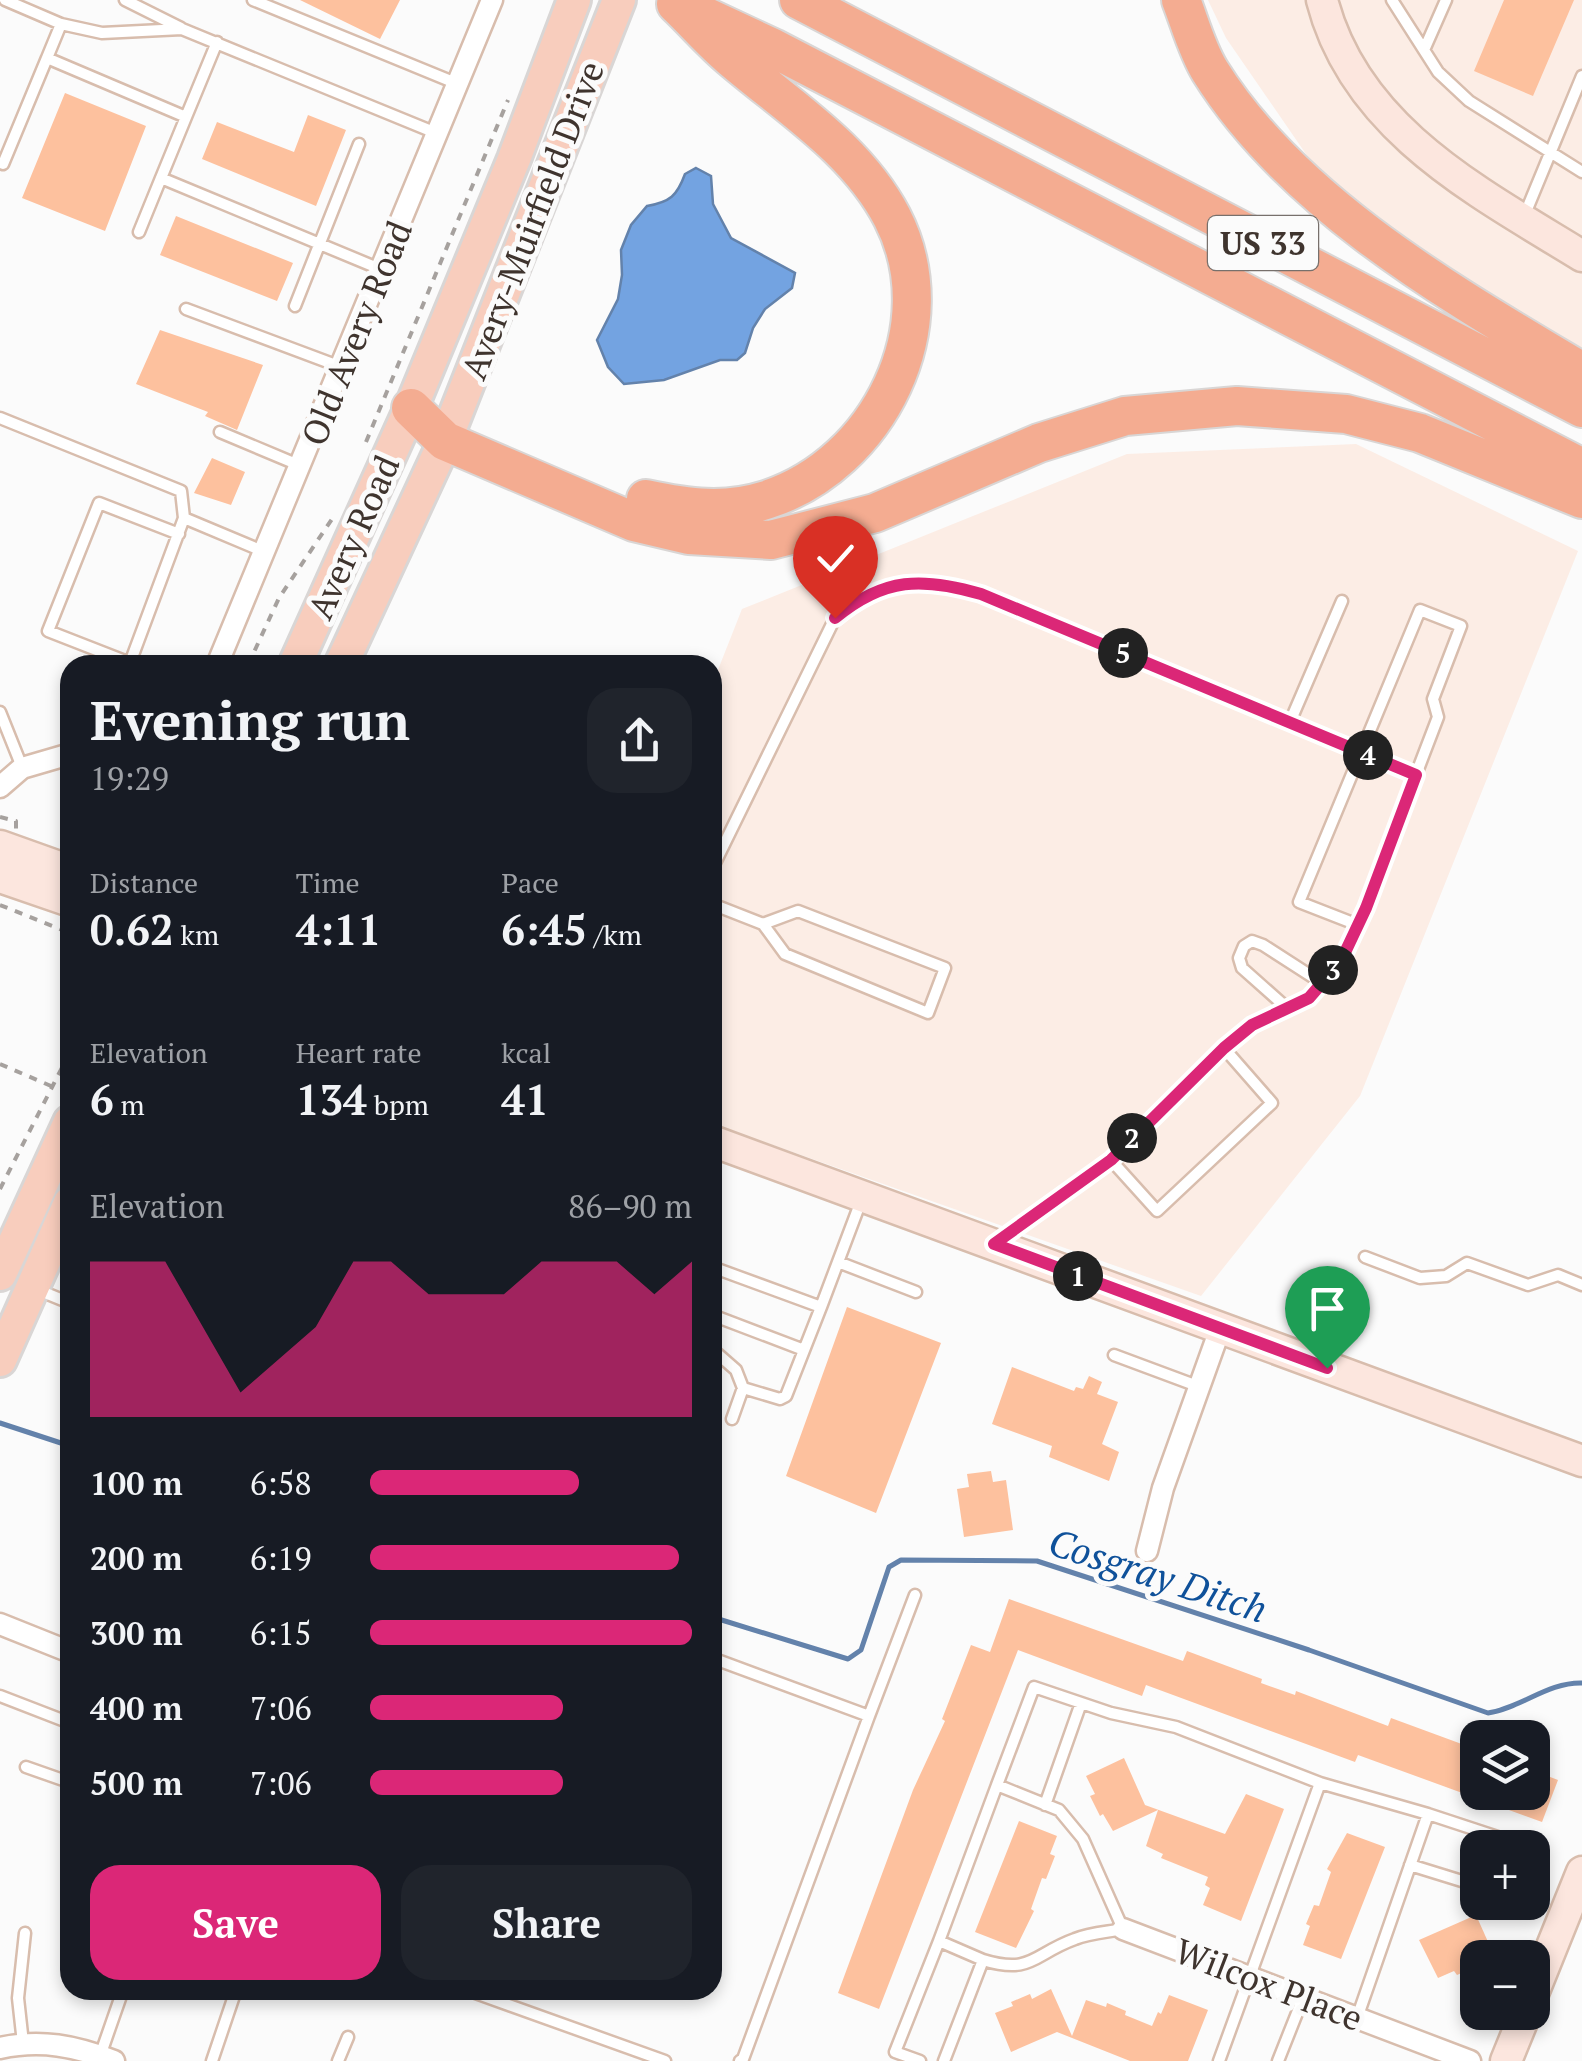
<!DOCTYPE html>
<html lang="en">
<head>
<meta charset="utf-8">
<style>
  :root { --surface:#171b24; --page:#20242c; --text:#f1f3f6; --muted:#9ea1a6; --accent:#db2777 }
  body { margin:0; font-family:"PT Serif",serif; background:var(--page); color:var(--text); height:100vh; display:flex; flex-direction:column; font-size:38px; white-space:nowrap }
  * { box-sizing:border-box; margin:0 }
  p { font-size:32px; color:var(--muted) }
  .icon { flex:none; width:55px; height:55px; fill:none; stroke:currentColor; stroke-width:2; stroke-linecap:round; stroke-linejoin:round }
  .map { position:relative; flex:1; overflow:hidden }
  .side { position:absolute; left:60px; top:655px; width:662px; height:1345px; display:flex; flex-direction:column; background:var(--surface); border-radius:30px; box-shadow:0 5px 15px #0003 }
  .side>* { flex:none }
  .tools { position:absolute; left:1460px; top:1720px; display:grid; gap:20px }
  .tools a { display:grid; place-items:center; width:90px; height:90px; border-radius:20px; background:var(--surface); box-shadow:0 5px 15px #0003; font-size:50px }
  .pin { position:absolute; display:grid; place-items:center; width:85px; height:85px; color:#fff; margin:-102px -42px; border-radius:50% 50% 50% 0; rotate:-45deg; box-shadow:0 0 10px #0007 }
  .pin .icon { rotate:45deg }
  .km { position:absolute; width:50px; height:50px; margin:-25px; border-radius:50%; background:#222; color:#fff; font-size:28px; line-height:50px; text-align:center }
  .round { display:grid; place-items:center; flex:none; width:105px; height:105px; border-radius:30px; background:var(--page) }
  .head { display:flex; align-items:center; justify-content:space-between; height:170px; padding:0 30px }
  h1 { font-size:55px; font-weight:800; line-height:75px }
  .figures { display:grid; grid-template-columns:repeat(3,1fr); gap:15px; height:170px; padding:10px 30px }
  .figures div { display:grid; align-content:center }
  .figures b { font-size:42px; font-weight:800 }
  .figures small { font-size:28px; font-weight:400 }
  .figures p { font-size:28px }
  .chart { height:280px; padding:20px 30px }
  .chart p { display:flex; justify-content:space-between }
  .chart svg { width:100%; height:180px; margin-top:10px; fill:var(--accent); opacity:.7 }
  .primary-button { display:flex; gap:20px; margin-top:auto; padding:20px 30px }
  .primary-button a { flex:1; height:115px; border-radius:30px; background:var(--accent); color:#fff; font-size:40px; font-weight:800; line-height:115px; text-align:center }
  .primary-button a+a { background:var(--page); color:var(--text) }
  ul { padding:0 30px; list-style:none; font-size:32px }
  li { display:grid; grid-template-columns:160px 120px 1fr; align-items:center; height:75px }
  li i { height:25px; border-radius:12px; background:var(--accent) }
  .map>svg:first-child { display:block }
  .built { fill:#fcede5 }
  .water { fill:#73a3e1; stroke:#6382ab; stroke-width:2.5 }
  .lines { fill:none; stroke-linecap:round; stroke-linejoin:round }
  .stream { stroke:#6382ab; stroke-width:5 }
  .building { fill:#fdc19e }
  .lane-casing { stroke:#d8bdad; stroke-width:15 }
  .street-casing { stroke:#d8bdad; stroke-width:25 }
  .secondary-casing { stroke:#d8bdad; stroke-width:35 }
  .primary-casing { stroke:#d9d6d5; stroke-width:38 }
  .highway-casing { stroke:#d9d6d5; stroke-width:42 }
  .path { stroke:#a6a19e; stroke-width:4; stroke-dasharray:8 8; stroke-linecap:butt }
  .lane { stroke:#fff; stroke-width:10 }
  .street { stroke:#fff; stroke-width:20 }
  .secondary { stroke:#fce6de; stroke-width:30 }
  .primary { stroke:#f8cdbd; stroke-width:32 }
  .highway { stroke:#f4ac91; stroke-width:38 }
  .route-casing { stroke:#fff; stroke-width:20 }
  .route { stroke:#db2777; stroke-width:12 }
  .labels { text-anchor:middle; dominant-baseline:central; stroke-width:10; stroke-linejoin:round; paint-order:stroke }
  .shield { fill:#fbfbfb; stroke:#77706c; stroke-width:2.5 }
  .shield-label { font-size:32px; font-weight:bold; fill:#3f342e }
  .street-label { font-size:35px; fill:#3f342e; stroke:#fbfbfb }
  .water-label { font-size:38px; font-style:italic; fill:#0f519a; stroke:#fbfbfb }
</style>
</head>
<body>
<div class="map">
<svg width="1582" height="2061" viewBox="0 0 1582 2061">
  <rect width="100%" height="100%" fill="#fbfbfb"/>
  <path class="built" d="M 1208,0 L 1582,0 L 1582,356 L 1362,218 L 1308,157 L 1226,38 Z
    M 1356,444 L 1578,551 L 1360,1096 L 1201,1296 L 713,1124 L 712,685 L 742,609 L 1127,454 Z"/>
  <path class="water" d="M 696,168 L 711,176 L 713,204 L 731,238 L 795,273 L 792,288 L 765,309 L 753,328 L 745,353 L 737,360 L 720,360 L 664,380 L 624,384 L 608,367 L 597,340 L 618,299 L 622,275 L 621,250 L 631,225 L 647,206 C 670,202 677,196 685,174 Z"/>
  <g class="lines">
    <path class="stream" d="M 0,1423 L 70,1446
      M 712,1617 L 848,1659 L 861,1650 L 889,1567 L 901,1560 L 1037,1561 L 1309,1650 L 1488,1713 C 1521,1708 1548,1682 1582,1683"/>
  </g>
  <path class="building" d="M 300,0 L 400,0 L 380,39 Z
    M 1504,0 L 1574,0 L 1533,96 L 1474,71 Z
    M 65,93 L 146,126 L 105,231 L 22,198 Z
    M 308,115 L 346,130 L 316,206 L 202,159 L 217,122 L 294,152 Z
    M 176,216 L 293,263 L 277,301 L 160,255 Z
    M 160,330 L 263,365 L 237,430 L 205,416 L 208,412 L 136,384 Z
    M 212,458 L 245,472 L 231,505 L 194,493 Z
    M 847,1307 L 941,1343 L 876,1513 L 786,1476 Z
    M 1012,1367 L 1074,1391 L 1076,1387 L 1083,1389 L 1089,1376 L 1102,1382 L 1097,1394 L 1118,1402 L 1102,1444 L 1119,1452 L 1109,1481 L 1049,1457 L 1052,1446 L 992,1424 Z
    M 991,1471 L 993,1482 L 1006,1480 L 1013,1530 L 964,1537 L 957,1489 L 969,1487 L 967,1474 Z
    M 1009,1599 L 1183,1661 L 1187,1651 L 1262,1679 L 1261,1683 L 1295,1695 L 1296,1691 L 1388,1726 L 1391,1718 L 1478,1750 L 1478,1792 L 1532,1792 L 1532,1770 L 1558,1780 L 1542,1822 L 1358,1755 L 1355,1762 L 1146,1685 L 1142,1696 L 1018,1650 L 879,2009 L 838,1993 L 913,1790 L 945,1721 L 942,1719 L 971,1645 L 990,1652 Z
    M 1124,1758 L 1145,1805 L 1225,1834 L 1246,1794 L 1284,1809 L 1241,1921 L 1203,1905 L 1210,1888 L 1205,1885 L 1208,1877 L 1161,1858 L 1163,1854 L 1146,1846 L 1158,1810 L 1113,1831 L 1103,1814 L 1100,1816 L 1090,1796 L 1095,1794 L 1086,1776 Z
    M 1019,1821 L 1057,1836 L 1050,1854 L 1055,1856 L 1046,1879 L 1042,1878 L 1031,1909 L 1034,1911 L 1016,1948 L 975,1932 Z
    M 1347,1833 L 1385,1847 L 1341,1959 L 1303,1945 L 1310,1926 L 1306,1924 L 1314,1905 L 1319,1906 L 1331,1872 L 1327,1869 Z
    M 1476,1915 L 1493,1953 L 1478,1958 L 1478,1966 L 1457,1975 L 1454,1971 L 1438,1978 L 1419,1940 Z
    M 1051,1989 L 1072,2036 L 1086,2000 L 1106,2007 L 1107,2003 L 1126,2011 L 1125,2015 L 1152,2026 L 1158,2012 L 1161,2014 L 1169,1995 L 1208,2010 L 1188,2061 L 1130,2061 L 1057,2032 L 1011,2052 L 995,2013 L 1013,2006 L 1011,2002 L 1030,1994 L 1032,1999 Z"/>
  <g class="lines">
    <g class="lane-casing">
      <path id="lane" d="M 5,0 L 61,24
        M 125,0 L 181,28
        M 253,0 L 458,84
        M 1392,0 L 1438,72 L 1469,101 L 1582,172
        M 1424,50 L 1446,0
        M 186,117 L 217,42
        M 3,164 L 47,58
        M 1525,214 L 1582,76
        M 139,232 L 161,178
        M 380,269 L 161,178 L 186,117 L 47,58 L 61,24 L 102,33 L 182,29 L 436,133
        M 295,306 L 359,144
        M 186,309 L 341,367
        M 0,418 L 181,491 L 184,518 L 265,552
        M 220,432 L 301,466
        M 179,534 L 99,503 L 48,631 L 130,663 L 184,518
        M 0,712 L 22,767
        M 1290,722 L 1342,601
        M 712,869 L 835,618 C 883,577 923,577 981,593 L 1416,775
        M 712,904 L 763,924 L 785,954 L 928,1013 L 945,968 L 798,911 L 763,924
        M 1287,1008 L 1242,968 L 1239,958 L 1244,946 L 1252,941 L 1263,945 L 1322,983
        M 1111,1160 L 1157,1211 L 1272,1103 L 1223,1047
        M 999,1240 L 1111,1160 L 1223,1047 L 1252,1025 L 1309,998 L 1341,961 L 1365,908 L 1438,717 L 1433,699 L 1461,626 L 1420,610 L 1299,902 L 1358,925
        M 1365,1257 L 1420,1278 L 1446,1276 L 1467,1263 L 1528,1285 L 1558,1275 L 1582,1285
        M 838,1262 L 916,1292
        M 712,1267 L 821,1307 L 786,1396 L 780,1399 L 743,1388 L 732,1419
        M 38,1290 L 70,1303
        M 821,1307 L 861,1201
        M 712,1315 L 804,1350
        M 712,1349 L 736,1370 L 743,1388
        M 1114,1355 L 1200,1387
        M 712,1658 L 869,1716 L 915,1595
        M 0,1696 L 70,1723
        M 26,1767 L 63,1780 L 70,1776
        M 1045,1805 L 1081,1703
        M 1428,1814 L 1507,1840 L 1504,1848
        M 1410,1865 L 1478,1886
        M 983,1960 L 939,1941 L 997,1785
        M 467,1990 L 665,2061
        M 23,2043 L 18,1998 L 25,1933
        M 100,2056 L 123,1990
        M 212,2061 L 236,1990
        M 338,2061 L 348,2037
        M 740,2061 L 743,2059 L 869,1716
        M 920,2061 L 895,2052 L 939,1941
        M 944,2061 L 983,1960 C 1032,1975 1033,1954 1075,1939 C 1089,1933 1108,1932 1123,1929 L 1083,1839 L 1059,1810 L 997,1785 L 1034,1687 L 1111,1713 L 1176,1727 L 1320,1783
        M 1219,2061 L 1320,1783 L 1428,1814 L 1357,2018
        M 1278,2061 L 1303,1998"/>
    </g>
    <g class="street-casing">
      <path id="street" d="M 217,665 L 492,0
        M 0,787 L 22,768 L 70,754
        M 1147,1551 L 1163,1488 L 1220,1329
        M 0,1624 L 70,1652
        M 1123,1929 L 1470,2061
        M 0,2048 C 41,2039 75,2046 114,2061"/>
    </g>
    <g class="secondary-casing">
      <path id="secondary" d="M 1322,0 C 1355,129 1478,192 1582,256
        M 0,846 L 70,871
        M 0,877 L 70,901
        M 712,1141 L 1582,1461
        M 1532,1996 L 1582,1872
        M 1506,2061 L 1526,2012"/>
    </g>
    <g class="primary-casing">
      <path id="primary" d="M 295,665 L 411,408 L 514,159 L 574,0
        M 341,665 L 445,441 L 619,0
        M 0,1274 L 70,1122
        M 0,1360 L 70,1203"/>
    </g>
    <g class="highway-casing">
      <path id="highway" d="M 799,0 L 1582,408
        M 1181,0 C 1190,23 1197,50 1210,71 C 1293,204 1450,293 1582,372
        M 700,14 L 773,48 L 1582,468
        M 411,408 L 445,441 L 634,522 L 689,535 L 771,540 L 875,513 L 1039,443 L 1125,416 L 1237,406 L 1346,414 L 1420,433 L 1582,499
        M 646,499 C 688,508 725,513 766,500 C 879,464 948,325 892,217 C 856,148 787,106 730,57 C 711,41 694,21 676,4"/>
    </g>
    <path class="path" d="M 366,442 L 508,100
      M 248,665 L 279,598 L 332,519
      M 0,817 L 16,821 L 16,829
      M 0,905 L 70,933
      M 0,1064 L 51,1086
      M 0,1189 L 70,1052"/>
    <use href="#lane" class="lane"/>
    <use href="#street" class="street"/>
    <use href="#secondary" class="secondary"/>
    <use href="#primary" class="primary"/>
    <use href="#highway" class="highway"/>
  </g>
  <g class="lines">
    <g class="route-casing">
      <path id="route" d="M 835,618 C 884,577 923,577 981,594 L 1416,775 L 1366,908 L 1341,961 L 1309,998 L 1252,1025 L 1224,1048 L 1111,1160 L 994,1244 L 1327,1368"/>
    </g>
    <use href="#route" class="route"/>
  </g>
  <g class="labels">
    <rect class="shield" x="1208" y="216" width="110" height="54" rx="8"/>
    <g class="shield-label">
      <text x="1263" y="243">US 33</text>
    </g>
    <g class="street-label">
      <text transform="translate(532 220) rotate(-69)">Avery-Muirfield Drive</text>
      <text transform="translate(356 333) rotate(-68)">Old Avery Road</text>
      <text transform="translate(353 537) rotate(-66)">Avery Road</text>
      <text transform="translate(1269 1984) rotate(21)">Wilcox Place</text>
    </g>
    <g class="water-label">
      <text transform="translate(1158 1575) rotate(18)">Cosgray Ditch</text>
    </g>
  </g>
</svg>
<div class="tools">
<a><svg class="icon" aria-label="layers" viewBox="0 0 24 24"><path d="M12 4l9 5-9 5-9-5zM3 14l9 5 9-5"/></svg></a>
<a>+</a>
<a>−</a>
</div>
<div class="pin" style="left:1327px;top:1368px;background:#1e9e55"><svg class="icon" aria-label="arrive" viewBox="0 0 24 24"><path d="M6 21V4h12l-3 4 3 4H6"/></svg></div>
<div class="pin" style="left:835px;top:618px;background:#d93025"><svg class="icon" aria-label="check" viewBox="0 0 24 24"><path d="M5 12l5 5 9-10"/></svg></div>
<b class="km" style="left:1078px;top:1276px">1</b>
<b class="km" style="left:1132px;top:1138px">2</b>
<b class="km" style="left:1333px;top:970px">3</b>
<b class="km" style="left:1368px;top:755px">4</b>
<b class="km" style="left:1123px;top:653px">5</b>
<section class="side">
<div class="head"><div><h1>Evening run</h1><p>19:29</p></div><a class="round"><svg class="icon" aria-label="share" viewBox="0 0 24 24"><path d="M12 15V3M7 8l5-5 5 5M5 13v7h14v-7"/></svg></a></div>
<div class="figures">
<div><p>Distance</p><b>0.62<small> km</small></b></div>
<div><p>Time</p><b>4:11</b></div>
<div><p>Pace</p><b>6:45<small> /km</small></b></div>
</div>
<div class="figures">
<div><p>Elevation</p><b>6<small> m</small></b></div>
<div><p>Heart rate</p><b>134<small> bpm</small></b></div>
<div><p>kcal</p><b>41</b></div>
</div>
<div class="chart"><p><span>Elevation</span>86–90 m</p>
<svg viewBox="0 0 160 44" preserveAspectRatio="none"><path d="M0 44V6L10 6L20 6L30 22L40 38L50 30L60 22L70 6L80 6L90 14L100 14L110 14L120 6L130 6L140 6L150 14L160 6V44z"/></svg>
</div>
<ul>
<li><b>100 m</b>6:58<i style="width:65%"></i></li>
<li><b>200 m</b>6:19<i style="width:96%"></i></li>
<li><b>300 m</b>6:15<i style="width:100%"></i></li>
<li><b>400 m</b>7:06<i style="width:60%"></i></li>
<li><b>500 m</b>7:06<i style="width:60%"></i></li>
</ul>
<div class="primary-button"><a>Save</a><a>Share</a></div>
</section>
</div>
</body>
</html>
